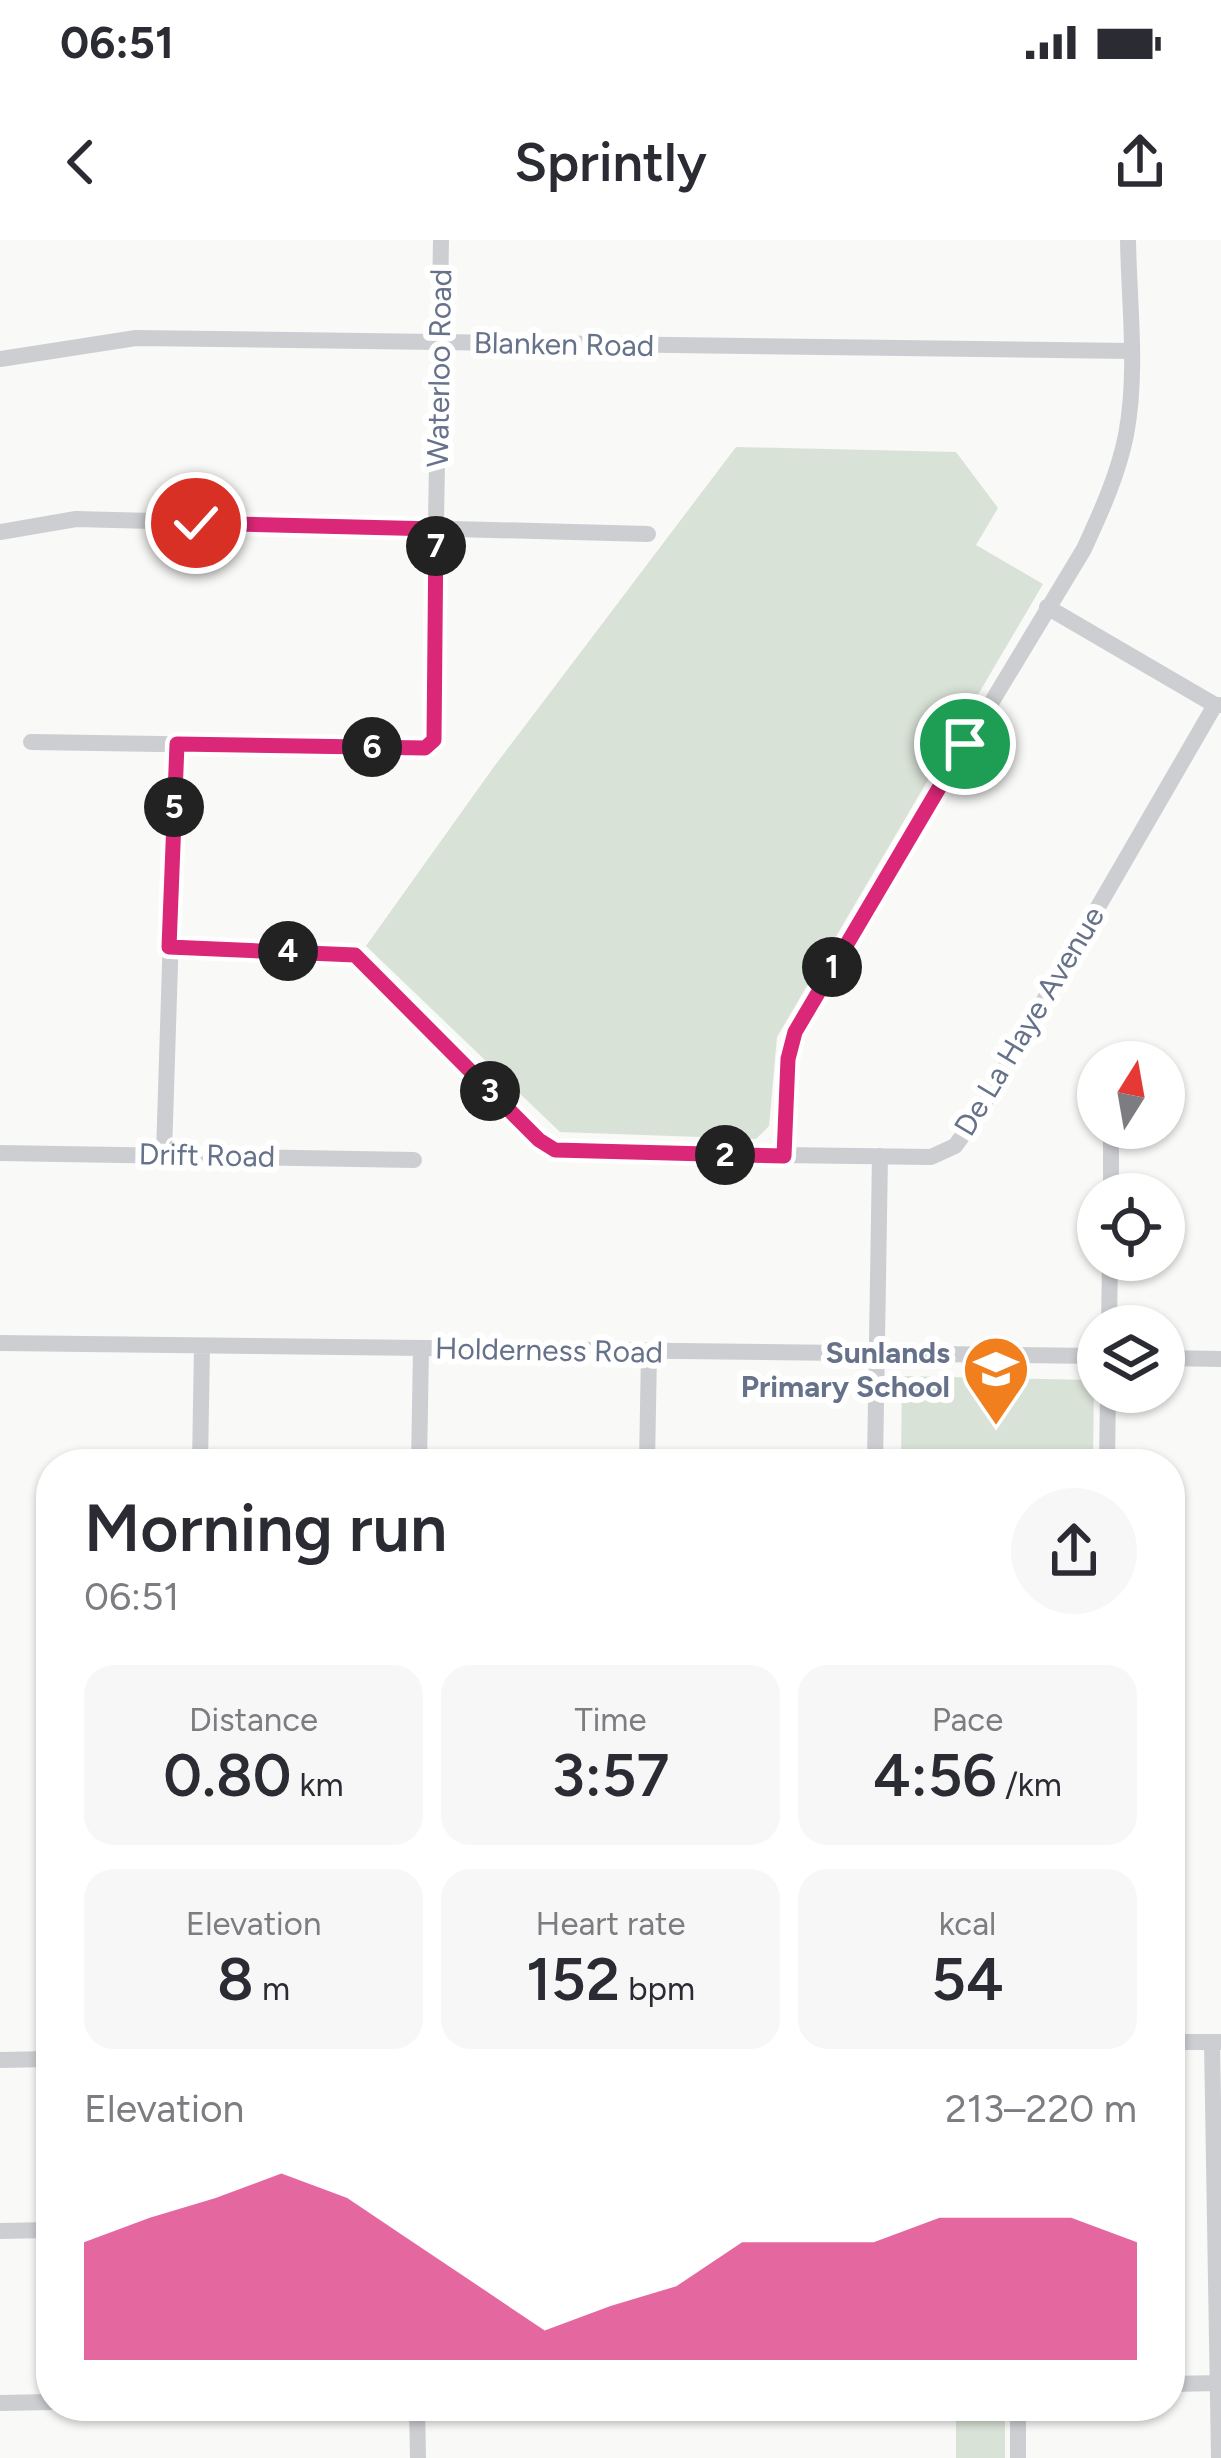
<!DOCTYPE html>
<html lang="en">
<head>
<meta charset="utf-8">
<style>
  :root { --surface:#fff; --page:#f7f7f7; --text:#2b2b33; --muted:#7c7c81; --accent:#db2777 }
  body { margin:0; font-family:Figtree,sans-serif; background:var(--page); color:var(--text); height:100vh; display:flex; flex-direction:column; font-size:45px; white-space:nowrap }
  * { box-sizing:border-box; margin:0 }
  p { font-size:39px; color:var(--muted) }
  .icon { flex:none; width:66px; height:66px; fill:none; stroke:currentColor; stroke-width:2; stroke-linecap:round; stroke-linejoin:round }
  .map { position:relative; flex:1; overflow:hidden }
  .side { position:absolute; left:36px; top:1209px; width:1149px; height:972px; display:flex; flex-direction:column; background:var(--surface); border-radius:48px; box-shadow:0 3px 9px #0004 }
  .side>* { flex:none }
  .needle { width:78px; rotate:11deg }
  .buttons { position:absolute; left:1077px; top:801px; display:grid; gap:24px }
  .buttons a { display:grid; place-items:center; width:108px; height:108px; border-radius:50%; background:var(--surface); box-shadow:0 3px 9px #0004; font-size:60px }
  .pin { position:absolute; display:grid; place-items:center; width:102px; height:102px; color:#fff; margin:-51px; border:6px solid #fff; border-radius:50%; box-shadow:0 3px 12px #0007 }
  .km { position:absolute; width:60px; height:60px; margin:-30px; border-radius:50%; background:#222; color:#fff; font-size:33px; line-height:60px; text-align:center }
  .round { display:grid; place-items:center; flex:none; width:126px; height:126px; border-radius:63px; background:var(--page) }
  .head { display:flex; align-items:center; justify-content:space-between; height:204px; padding:0 48px }
  h1 { font-size:66px; font-weight:600; line-height:90px }
  .figures { display:grid; grid-template-columns:repeat(3,1fr); gap:18px; height:204px; padding:12px 48px }
  .figures div { display:grid; align-content:center; border-radius:30px; background:var(--page); text-align:center }
  .figures b { font-size:60px; font-weight:600 }
  .figures small { font-size:33px; font-weight:400 }
  .figures p { font-size:33px }
  .chart { height:336px; padding:24px 48px }
  .chart p { display:flex; justify-content:space-between }
  .chart svg { width:100%; height:216px; margin-top:12px; fill:var(--accent); opacity:.7 }
  .status { display:flex; justify-content:space-between; align-items:center; height:84px; padding:0 60px; background:var(--surface); direction:ltr }
  .status svg { height:33px; fill:currentColor }
  header { display:flex; justify-content:space-between; align-items:center; height:156px; padding:0 48px; background:var(--surface); font-size:54px; font-weight:600 }
  .map>svg:first-child { display:block }
  .green { fill:#d9e2d7 }
  .lines { fill:none; stroke-linecap:round; stroke-linejoin:round }
  .minor { stroke:#ccced2; stroke-width:16 }
  .route-casing { stroke:#fff; stroke-width:24 }
  .route { stroke:#db2777; stroke-width:15 }
  .labels { text-anchor:middle; dominant-baseline:central; stroke-width:12; stroke-linejoin:round; paint-order:stroke }
  .street-label { font-size:30px; fill:#66728a; stroke:#fff }
  .poi-label { font-size:30px; font-weight:bold; fill:#66728a; stroke:#fff; text-anchor:end }
</style>
</head>
<body>
<div class="status"><b>06:51</b><svg viewBox="0 0 49 12"><path d="M0 12V9h3v3zM5 12V6h3v6zM10 12V3h3v9zM15 12V0h3v12zM26 1h20v11H26zM47 4h2v5h-2z"/></svg></div>
<header><svg class="icon" aria-label="back" viewBox="0 0 24 24"><path d="M15 5l-7 7 7 7"/></svg>Sprintly<svg class="icon" aria-label="share" viewBox="0 0 24 24"><path d="M12 15V3M7 8l5-5 5 5M5 13v7h14v-7"/></svg></header>
<div class="map">
<svg width="1221" height="2218" viewBox="0 0 1221 2218">
  <rect width="100%" height="100%" fill="#f9f9f7"/>
  <path class="green" d="M 736,207 L 956,212 L 998,268 L 976,305 L 1043,344 L 777,797 L 769,886 L 756,899 L 560,892 L 366,706 L 493,528 Z
    M 902,1136 L 1094,1140 L 1093,1224 L 901,1224 Z
    M 956,2166 L 993,2166 L 1005,2176 L 1005,2218 L 956,2218 Z"/>
  <g class="lines">
    <path class="minor" d="M 0,119 L 136,98 L 1130,111
      M 0,292 L 76,279 L 648,294
      M 1047,367 L 1215,465 L 1221,465
      M 31,502 L 425,508 L 432,504 L 441,0
      M 169,707 L 355,715 L 539,900 L 563,912 L 931,917 L 955,906 L 977,876 L 1215,465
      M 0,913 L 414,920
      M 164,913 L 177,504
      M 784,916 L 788,819 L 801,778 L 1084,309 C 1101,272 1118,235 1126,195 C 1138,132 1129,64 1128,0
      M 1111,954 L 1111,888
      M 1109,1086 L 1110,1020
      M 0,1103 L 1098,1116
      M 1164,1118 L 1221,1119
      M 200,1224 L 202,1106
      M 419,1224 L 421,1108
      M 647,1224 L 649,1112
      M 875,1224 L 880,916
      M 1107,1224 L 1108,1152
      M 1170,1802 L 1221,1802
      M 1212,1802 L 1219,2218
      M 0,1820 L 51,1819
      M 0,1991 L 51,1990
      M 1170,2144 L 1221,2143
      M 0,2163 L 51,2162
      M 417,2166 L 418,2218
      M 1018,2166 L 1018,2218"/>
  </g>
  <g class="lines">
    <g class="route-casing">
      <path id="route" d="M 196,283 L 436,289 L 434,500 L 425,508 L 177,504 L 169,707 L 355,715 L 539,900 L 555,910 L 784,916 L 788,819 L 795,792 L 965,504"/>
    </g>
    <use href="#route" class="route"/>
  </g>
  <defs>
    <g id="school-pin" transform="scale(3.45)"><path d="M0 17L-7.5 6A9.5 9.5 0 1 1 7.5 6Z" fill="#f27f1e" stroke="#fff"/><path d="M0-5L7-2L0 1L-7-2ZM-4 1L0 2.5L4 1V4Q0 6-4 4Z" fill="#fff"/></g>
  </defs>
  <g fill-rule="evenodd">
    <use href="#school-pin" x="996" y="1129"/>
  </g>
  <g class="labels">
    <g class="street-label">
      <text transform="translate(564 104) rotate(1)">Blanken Road</text>
      <text transform="translate(439 128) rotate(-89)">Waterloo Road</text>
      <text transform="translate(1029 781) rotate(-59)">De La Haye Avenue</text>
      <text transform="translate(207 915) rotate(1)">Drift Road</text>
      <text transform="translate(549 1110) rotate(1)">Holderness Road</text>
    </g>
    <g class="poi-label">
      <text x="950" y="1112">Sunlands<tspan x="950" dy="34">Primary School</tspan></text>
    </g>
  </g>
</svg>
<div class="buttons">
<a><svg class="needle" viewBox="-14 -14 28 28"><path d="M0-13l5 13h-10z" fill="#e53935"/><path d="M0 13l5-13h-10z" fill="#7c7c81"/></svg></a>
<a><svg class="icon" aria-label="locate" viewBox="0 0 24 24"><circle cx="12" cy="12" r="6"/><path d="M12 2v4M12 18v4M2 12h4M18 12h4"/></svg></a>
<a><svg class="icon" aria-label="layers" viewBox="0 0 24 24"><path d="M12 4l9 5-9 5-9-5zM3 14l9 5 9-5"/></svg></a>
</div>
<div class="pin" style="left:965px;top:504px;background:#1e9e55"><svg class="icon" aria-label="arrive" viewBox="0 0 24 24"><path d="M6 21V4h12l-3 4 3 4H6"/></svg></div>
<div class="pin" style="left:196px;top:283px;background:#d93025"><svg class="icon" aria-label="check" viewBox="0 0 24 24"><path d="M5 12l5 5 9-10"/></svg></div>
<b class="km" style="left:832px;top:727px">1</b>
<b class="km" style="left:725px;top:915px">2</b>
<b class="km" style="left:490px;top:851px">3</b>
<b class="km" style="left:288px;top:711px">4</b>
<b class="km" style="left:174px;top:567px">5</b>
<b class="km" style="left:372px;top:507px">6</b>
<b class="km" style="left:436px;top:306px">7</b>
<section class="side">
<div class="head"><div><h1>Morning run</h1><p>06:51</p></div><a class="round"><svg class="icon" aria-label="share" viewBox="0 0 24 24"><path d="M12 15V3M7 8l5-5 5 5M5 13v7h14v-7"/></svg></a></div>
<div class="figures">
<div><p>Distance</p><b>0.80<small> km</small></b></div>
<div><p>Time</p><b>3:57</b></div>
<div><p>Pace</p><b>4:56<small> /km</small></b></div>
</div>
<div class="figures">
<div><p>Elevation</p><b>8<small> m</small></b></div>
<div><p>Heart rate</p><b>152<small> bpm</small></b></div>
<div><p>kcal</p><b>54</b></div>
</div>
<div class="chart"><p><span>Elevation</span>213–220 m</p>
<svg viewBox="0 0 160 44" preserveAspectRatio="none"><path d="M0 44V20L10 15L20 11L30 6L40 11L50 20L60 29L70 38L80 33L90 29L100 20L110 20L120 20L130 15L140 15L150 15L160 20V44z"/></svg>
</div>
</section>
</div>
</body>
</html>
